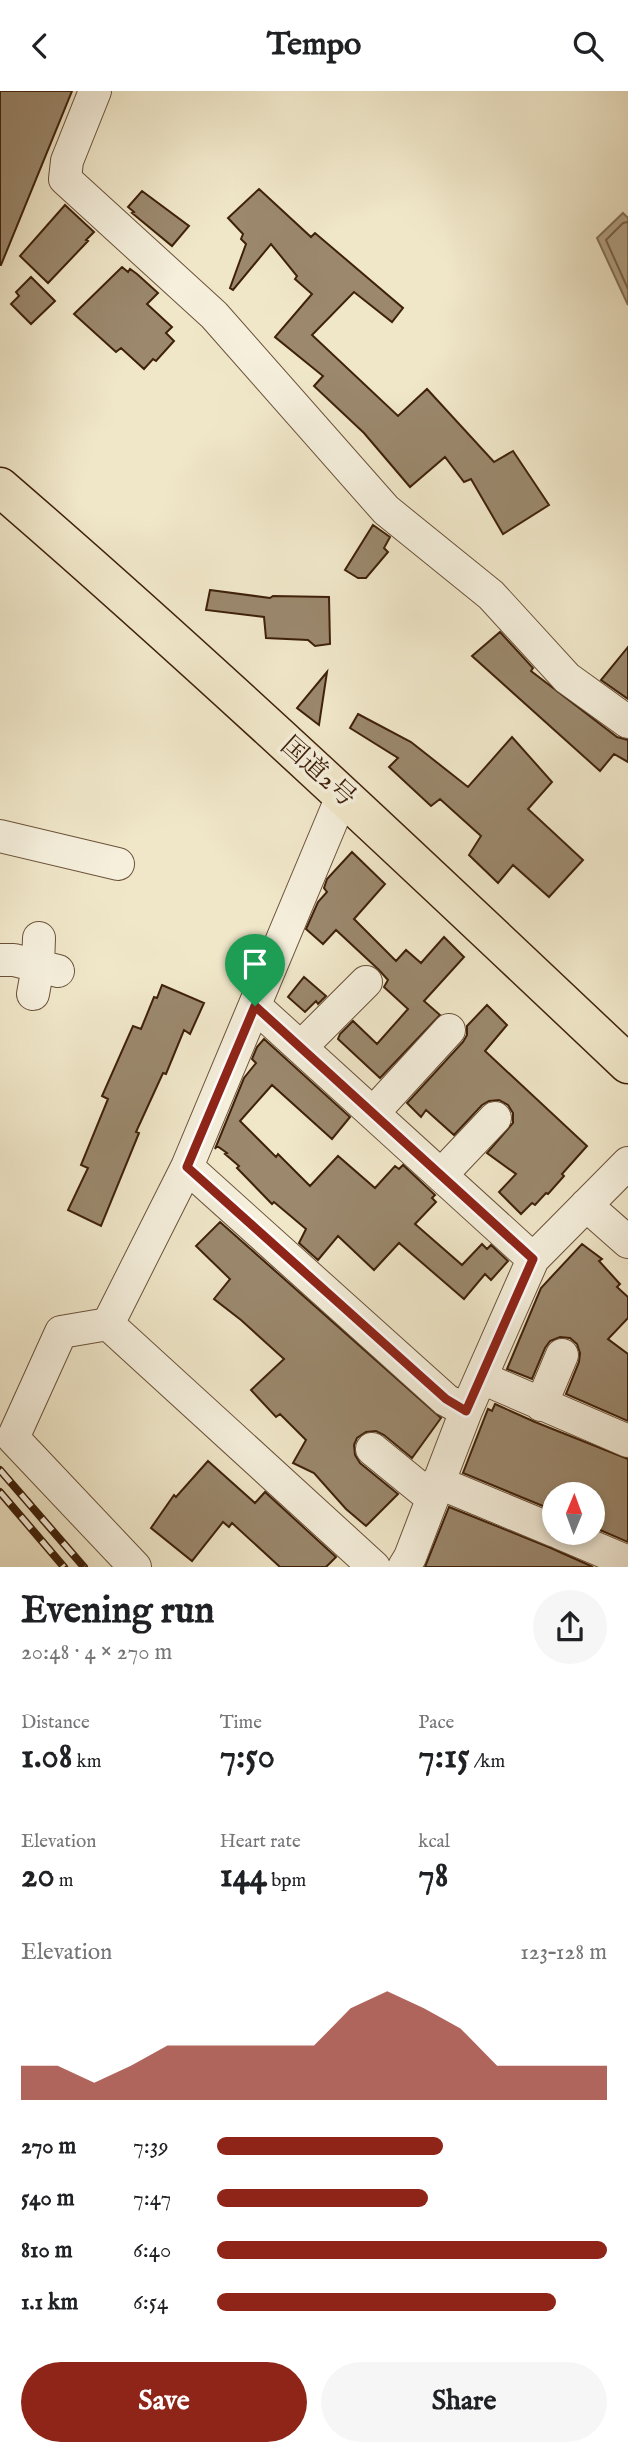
<!DOCTYPE html>
<html lang="en">
<head>
<meta charset="utf-8">
<style>
  :root { --surface:#fff; --page:#f6f6f6; --text:#202124; --muted:#757577; --accent:#8f2418 }
  body { margin:0; font-family:"IM FELL English","Noto Serif JP",serif; background:var(--page); color:var(--text); height:100vh; display:flex; flex-direction:column; font-size:26px; white-space:nowrap }
  * { box-sizing:border-box; margin:0 }
  p { font-size:23px; color:var(--muted) }
  .icon { flex:none; width:38px; height:38px; fill:none; stroke:currentColor; stroke-width:2; stroke-linecap:round; stroke-linejoin:round }
  .map { position:relative; height:1476px; overflow:hidden }
  .drawer { display:flex; flex-direction:column; background:var(--surface); flex:1 }
  .drawer>* { flex:none }
  .needle { width:46px; rotate:1deg }
  .fabs { position:absolute; left:542px; top:1391px; display:grid; gap:14px }
  .fabs a { display:grid; place-items:center; width:63px; height:63px; border-radius:50%; background:var(--surface); box-shadow:0 4px 10px #0003; font-size:35px }
  .pin { position:absolute; display:grid; place-items:center; width:60px; height:60px; color:#fff; margin:-72px -30px; border-radius:50% 50% 50% 0; rotate:-45deg; box-shadow:0 0 7px #0007 }
  .pin .icon { rotate:45deg }
  .round { display:grid; place-items:center; flex:none; width:74px; height:74px; border-radius:37px; background:var(--page) }
  .head { display:flex; align-items:center; justify-content:space-between; height:119px; padding:0 21px }
  h1 { font-size:38px; font-weight:700; line-height:52px }
  .figures { display:grid; grid-template-columns:repeat(3,1fr); gap:10px; height:119px; padding:7px 21px }
  .figures div { display:grid; align-content:center }
  .figures b { font-size:35px; font-weight:700 }
  .figures small { font-size:19px; font-weight:400 }
  .figures p { font-size:19px }
  .chart { height:196px; padding:14px 21px }
  .chart p { display:flex; justify-content:space-between }
  .chart svg { width:100%; height:126px; margin-top:7px; fill:var(--accent); opacity:.7 }
  .primary-button { display:flex; gap:14px; margin-top:auto; padding:14px 21px }
  .primary-button a { flex:1; height:80px; border-radius:42px; background:var(--accent); color:#fff; font-size:28px; font-weight:700; line-height:80px; text-align:center }
  .primary-button a+a { background:var(--page); color:var(--text) }
  ul { padding:0 21px; list-style:none; font-size:23px }
  li { display:grid; grid-template-columns:112px 84px 1fr; align-items:center; height:52px }
  li i { height:18px; border-radius:9px; background:var(--accent) }
  header { display:flex; justify-content:space-between; align-items:center; height:91px; padding:0 21px; background:var(--surface); font-size:32px; font-weight:700 }
  .map>svg:first-child { display:block }
  .water { fill:#b4a488; stroke:#857056; stroke-width:2 }
  .lines { fill:none; stroke-linecap:round; stroke-linejoin:round }
  .shore { stroke:#7a6249; stroke-width:2 }
  .building { fill:#9b886d; stroke:#3f210a; stroke-width:2 }
  .minor-casing { stroke:#6b523a; stroke-width:34 }
  .highway-casing { stroke:#3f210a; stroke-width:41 }
  .minor { stroke:#f5efdc; stroke-width:32 }
  .highway { stroke:#f0e7c9; stroke-width:38 }
  .rail-casing { stroke:#3f210a; stroke-width:8 }
  .rail { stroke:#f5efdc; stroke-width:5; stroke-dasharray:16; stroke-linecap:butt }
  .route-casing { stroke:#fff; stroke-width:14 }
  .route { stroke:#8f2418; stroke-width:9 }
  .labels { text-anchor:middle; dominant-baseline:central; stroke-width:7; stroke-linejoin:round; paint-order:stroke }
  .street-label { font-size:26px; fill:#3f210a; stroke:#f5efdc }
</style>
</head>
<body>
<header><svg class="icon" aria-label="back" viewBox="0 0 24 24"><path d="M15 5l-7 7 7 7"/></svg>Tempo<svg class="icon" aria-label="search" viewBox="0 0 24 24"><circle cx="10" cy="10" r="6"/><path d="M15 15l6 6"/></svg></header>
<div class="map">
<svg width="628" height="1476" viewBox="0 0 628 1476">
  <rect width="100%" height="100%" fill="#f0e7c9"/>
  <filter id="stains"><feTurbulence type="fractalNoise" baseFrequency=".00286" numOctaves="4"/><feColorMatrix values="0 0 0 0 .2 0 0 0 0 .09 0 0 0 0 .02 0 0 0 .5 -.17"/></filter>
  <radialGradient id="worn" r=".72"><stop offset=".6" stop-color="#630" stop-opacity="0"/><stop offset="1" stop-color="#630" stop-opacity=".3"/></radialGradient>
  <path class="water" d="M 623,122 L 628,127 L 628,214 L 597,147 Z"/>
  <g class="lines">
    <path class="shore" d="M 628,131 L 623,132 L 606,149 L 628,198"/>
  </g>
  <path class="building" d="M 0,0 L 72,0 L 1,174 L 0,174 Z
    M 259,98 L 311,146 L 315,142 L 403,217 L 392,231 L 354,201 L 312,244 L 398,325 L 427,298 L 494,371 L 513,360 L 549,414 L 503,443 L 471,388 L 464,391 L 445,366 L 410,396 L 364,342 L 314,295 L 323,285 L 275,246 L 312,203 L 295,188 L 297,185 L 271,153 L 233,199 L 230,197 L 246,153 L 241,148 L 243,143 L 228,127 Z
    M 142,100 L 189,135 L 172,155 L 132,122 L 134,121 L 128,116 Z
    M 65,114 L 94,141 L 86,149 L 88,150 L 48,192 L 20,165 Z
    M 122,176 L 128,181 L 130,178 L 137,183 L 158,202 L 147,213 L 172,236 L 166,242 L 174,250 L 156,270 L 153,268 L 144,278 L 121,257 L 116,261 L 74,223 Z
    M 31,186 L 55,210 L 31,233 L 11,213 L 19,205 L 16,201 Z
    M 373,434 L 390,446 L 384,457 L 388,461 L 366,487 L 358,487 L 345,479 Z
    M 210,499 L 270,507 L 273,505 L 329,506 L 330,553 L 315,555 L 308,549 L 266,547 L 264,526 L 206,519 Z
    M 500,541 L 533,577 L 531,580 L 617,646 L 628,649 L 628,671 L 614,663 L 600,680 L 472,565 Z
    M 628,556 L 628,608 L 601,589 Z
    M 327,581 L 319,634 L 297,617 Z
    M 358,623 L 411,651 L 468,696 L 512,646 L 552,691 L 528,718 L 583,769 L 549,806 L 513,774 L 498,792 L 469,764 L 481,745 L 440,708 L 431,715 L 389,676 L 398,667 L 350,637 Z
    M 352,761 L 385,793 L 354,828 L 396,870 L 406,859 L 421,872 L 444,846 L 464,866 L 424,910 L 440,924 L 380,987 L 338,948 L 340,943 L 353,930 L 377,953 L 408,918 L 384,896 L 388,889 L 379,879 L 336,839 L 323,853 L 306,838 L 318,811 L 327,801 L 324,797 L 327,788 Z
    M 304,886 L 326,905 L 318,913 L 316,910 L 305,921 L 288,906 Z
    M 162,894 L 204,912 L 190,943 L 184,939 L 166,983 L 163,982 L 136,1041 L 139,1042 L 101,1135 L 68,1119 L 88,1077 L 81,1074 L 108,1008 L 102,1005 L 133,935 L 141,938 L 154,906 L 157,907 Z
    M 487,914 L 507,934 L 485,960 L 587,1055 L 562,1083 L 564,1085 L 548,1103 L 546,1102 L 535,1114 L 532,1112 L 521,1123 L 499,1101 L 516,1083 L 487,1062 L 513,1032 L 513,1022 L 508,1014 L 499,1009 L 489,1010 L 482,1014 L 454,1044 L 426,1019 L 421,1026 L 407,1012 L 463,951 L 467,944 L 467,935 Z
    M 264,948 L 350,1026 L 332,1048 L 272,994 L 240,1030 L 276,1066 L 278,1063 L 310,1095 L 338,1065 L 375,1097 L 395,1075 L 399,1078 L 403,1074 L 435,1104 L 432,1107 L 436,1111 L 415,1133 L 462,1174 L 482,1153 L 487,1158 L 491,1154 L 508,1170 L 491,1189 L 485,1183 L 464,1208 L 399,1152 L 374,1179 L 338,1145 L 318,1169 L 299,1152 L 306,1138 L 274,1111 L 272,1113 L 237,1077 L 239,1075 L 225,1063 L 227,1062 L 217,1055 L 215,1058 L 244,987 L 256,972 L 252,968 L 257,956 Z
    M 220,1131 L 441,1327 L 412,1367 L 384,1344 L 376,1340 L 366,1341 L 357,1347 L 354,1354 L 355,1364 L 360,1372 L 398,1403 L 366,1435 L 346,1418 L 314,1382 L 293,1372 L 306,1349 L 280,1323 L 276,1326 L 251,1299 L 284,1268 L 241,1229 L 214,1208 L 230,1188 L 196,1155 Z
    M 582,1153 L 602,1168 L 599,1170 L 620,1193 L 617,1196 L 628,1206 L 628,1227 L 608,1248 L 628,1263 L 628,1330 L 566,1303 L 579,1271 L 580,1262 L 577,1253 L 570,1247 L 560,1246 L 550,1250 L 545,1257 L 532,1288 L 507,1278 L 541,1197 Z
    M 495,1313 L 535,1331 L 628,1368 L 628,1451 L 593,1436 L 593,1404 L 555,1404 L 555,1420 L 463,1382 L 488,1318 L 492,1320 Z
    M 208,1370 L 255,1412 L 265,1401 L 336,1466 L 326,1476 L 280,1476 L 232,1432 L 229,1436 L 223,1431 L 192,1470 L 151,1437 L 174,1404 L 176,1406 Z
    M 449,1416 L 551,1457 L 593,1476 L 425,1476 Z"/>
  <g class="lines">
    <g class="minor-casing">
      <path id="minor" d="M 95,0 L 67,70 L 65,88 L 214,224 L 386,419 L 491,504 L 567,587 L 628,631
        M 0,745 L 118,773
        M 0,869 L 14,869 L 58,880
        M 33,903 L 38,875 L 39,847
        M 255,915 L 533,1168
        M 301,956 L 366,891
        M 373,1022 L 449,939
        M 187,1076 L 446,1309 L 466,1320
        M 441,1084 L 495,1027
        M 586,1114 L 628,1151
        M 108,1233 L 187,1076 L 343,703
        M 108,1233 L 374,1476
        M 108,1233 L 61,1241 L 13,1347 L 135,1476
        M 482,1287 L 628,1350
        M 541,1314 L 562,1264
        M 372,1358 L 432,1407
        M 437,1391 L 555,1440
        M 560,1442 L 628,1471
        M 404,1476 L 410,1466 L 466,1320 L 533,1168 L 628,1072"/>
    </g>
    <g class="highway-casing">
      <path id="highway" d="M 0,396 C 215,582 421,777 628,973"/>
    </g>
    <use href="#minor" class="minor"/>
    <use href="#highway" class="highway"/>
    <g class="rail-casing">
      <path id="rail" d="M 0,1379 L 84,1476
        M 0,1401 L 64,1476"/>
    </g>
    <use href="#rail" class="rail"/>
  </g>
  <g class="lines">
    <g class="route-casing">
      <path id="route" d="M 255,915 L 533,1168 L 466,1320 L 446,1308 L 187,1076 Z"/>
    </g>
    <use href="#route" class="route"/>
  </g>
  <g class="labels">
    <g class="street-label">
      <text transform="translate(318 681) rotate(42)">国道2号</text>
    </g>
  </g>
  <rect width="100%" height="100%" filter="url(#stains)"/>
  <rect width="100%" height="100%" fill="url(#worn)"/>
</svg>
<div class="fabs">
<a><svg class="needle" viewBox="-14 -14 28 28"><path d="M0-13l5 13h-10z" fill="#e53935"/><path d="M0 13l5-13h-10z" fill="#757577"/></svg></a>
</div>
<div class="pin" style="left:255px;top:915px;background:#1e9e55"><svg class="icon" aria-label="arrive" viewBox="0 0 24 24"><path d="M6 21V4h12l-3 4 3 4H6"/></svg></div>
</div>
<section class="drawer">
<div class="head"><div><h1>Evening run</h1><p>20:48 · 4 × 270 m</p></div><a class="round"><svg class="icon" aria-label="share" viewBox="0 0 24 24"><path d="M12 15V3M7 8l5-5 5 5M5 13v7h14v-7"/></svg></a></div>
<div class="figures">
<div><p>Distance</p><b>1.08<small> km</small></b></div>
<div><p>Time</p><b>7:50</b></div>
<div><p>Pace</p><b>7:15<small> /km</small></b></div>
</div>
<div class="figures">
<div><p>Elevation</p><b>20<small> m</small></b></div>
<div><p>Heart rate</p><b>144<small> bpm</small></b></div>
<div><p>kcal</p><b>78</b></div>
</div>
<div class="chart"><p><span>Elevation</span>123–128 m</p>
<svg viewBox="0 0 160 44" preserveAspectRatio="none"><path d="M0 44V32L10 32L20 38L30 32L40 25L50 25L60 25L70 25L80 25L90 12L100 6L110 12L120 19L130 32L140 32L150 32L160 32V44z"/></svg>
</div>
<ul>
<li><b>270 m</b>7:39<i style="width:58%"></i></li>
<li><b>540 m</b>7:47<i style="width:54%"></i></li>
<li><b>810 m</b>6:40<i style="width:100%"></i></li>
<li><b>1.1 km</b>6:54<i style="width:87%"></i></li>
</ul>
<div class="primary-button"><a>Save</a><a>Share</a></div>
</section>
</body>
</html>
